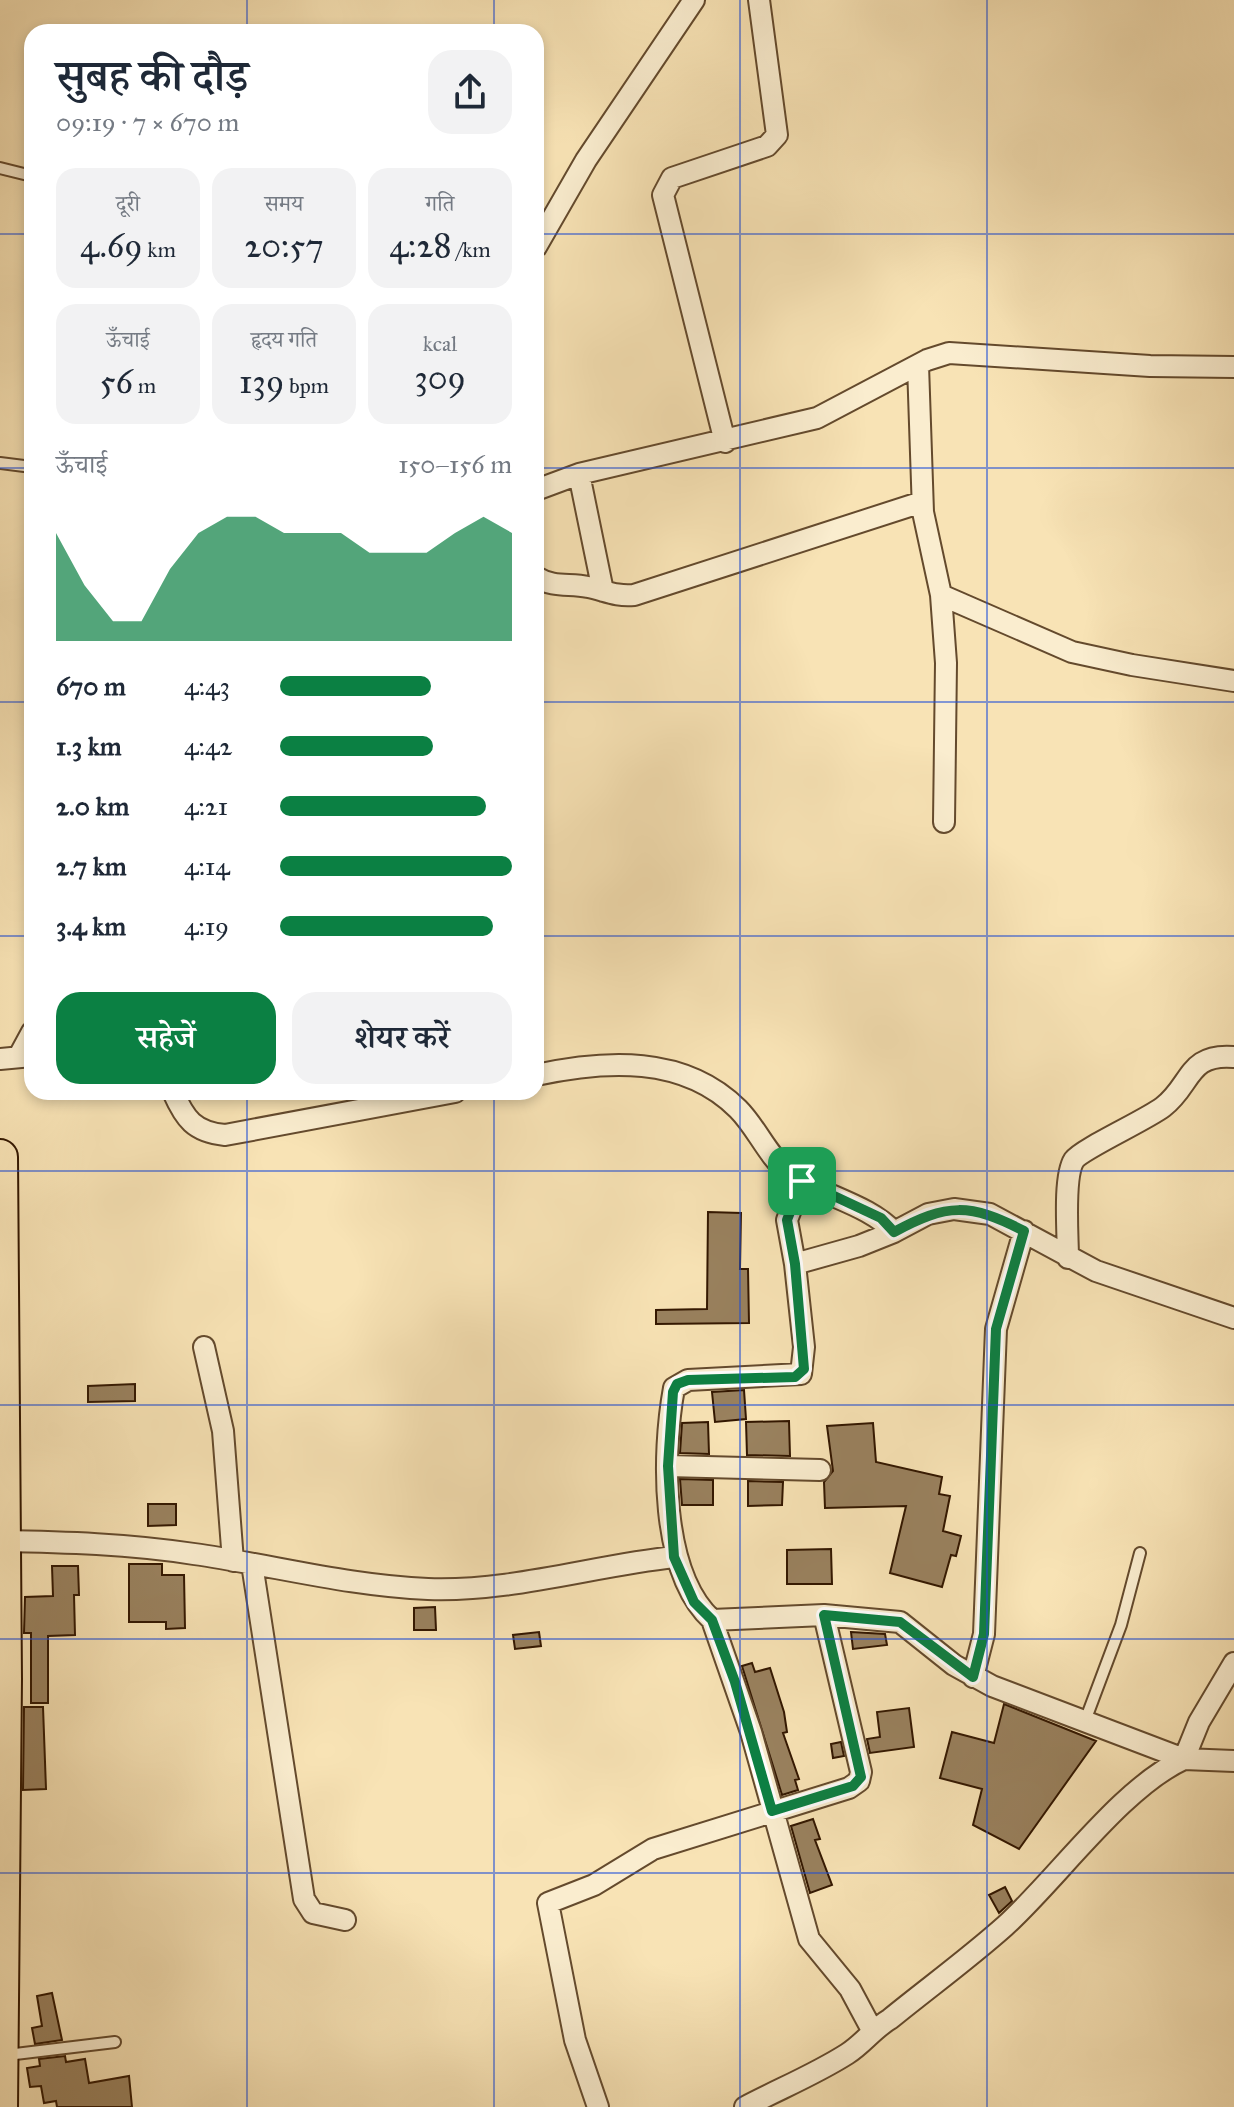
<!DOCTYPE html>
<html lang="hi">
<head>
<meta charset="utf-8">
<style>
  :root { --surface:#fff; --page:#f2f2f3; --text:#1f2937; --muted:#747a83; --accent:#0b8043 }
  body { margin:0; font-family:"IM FELL Great Primer","Noto Serif Devanagari",serif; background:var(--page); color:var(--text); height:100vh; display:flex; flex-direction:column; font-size:30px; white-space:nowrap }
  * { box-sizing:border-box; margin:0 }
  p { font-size:26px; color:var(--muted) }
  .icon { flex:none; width:44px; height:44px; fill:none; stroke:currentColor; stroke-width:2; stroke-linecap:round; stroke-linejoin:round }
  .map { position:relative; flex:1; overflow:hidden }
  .side { position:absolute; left:24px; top:24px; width:520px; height:1076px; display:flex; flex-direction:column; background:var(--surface); border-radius:24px; box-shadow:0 4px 12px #0003 }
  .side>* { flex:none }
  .pin { position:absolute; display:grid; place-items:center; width:68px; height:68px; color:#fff; margin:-34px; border-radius:16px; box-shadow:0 4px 12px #0006 }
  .round { display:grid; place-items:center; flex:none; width:84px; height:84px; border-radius:24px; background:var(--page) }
  .summary { display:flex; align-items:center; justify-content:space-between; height:136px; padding:0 32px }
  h1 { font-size:44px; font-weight:600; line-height:60px }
  .metrics { display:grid; grid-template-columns:repeat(3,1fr); gap:12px; height:136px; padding:8px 32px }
  .metrics div { display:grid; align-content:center; border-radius:20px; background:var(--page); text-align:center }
  .metrics b { font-size:34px; font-weight:600 }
  .metrics small { font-size:22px; font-weight:400 }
  .metrics p { font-size:22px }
  .chart { height:224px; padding:16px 32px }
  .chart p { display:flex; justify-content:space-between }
  .chart svg { width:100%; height:144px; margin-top:8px; fill:var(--accent); opacity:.7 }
  .primary-button { display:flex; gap:16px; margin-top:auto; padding:16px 32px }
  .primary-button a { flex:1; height:92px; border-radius:24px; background:var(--accent); color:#fff; font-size:32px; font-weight:600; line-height:92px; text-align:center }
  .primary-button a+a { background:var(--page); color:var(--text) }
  ul { padding:0 32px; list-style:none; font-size:26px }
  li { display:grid; grid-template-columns:128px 96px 1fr; align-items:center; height:60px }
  li i { height:20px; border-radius:10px; background:var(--accent) }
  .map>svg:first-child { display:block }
  .building { fill:#99815e; stroke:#331700; stroke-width:2 }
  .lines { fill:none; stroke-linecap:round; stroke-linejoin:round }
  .lane-casing { stroke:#644a2d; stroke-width:14 }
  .street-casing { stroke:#644a2d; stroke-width:24 }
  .highway-casing { stroke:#331700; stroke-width:38 }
  .lane { stroke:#faedcf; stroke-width:10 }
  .street { stroke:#faedcf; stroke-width:20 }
  .highway { stroke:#f8e3b5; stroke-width:34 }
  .route-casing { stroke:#fff; stroke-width:16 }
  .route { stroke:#0b8043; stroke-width:10 }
  .grid { fill:none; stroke:#1d4ed8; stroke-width:2; stroke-opacity:0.55 }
</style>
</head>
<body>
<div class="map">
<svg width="1234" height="2107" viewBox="0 0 1234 2107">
  <rect width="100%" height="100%" fill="#f8e3b5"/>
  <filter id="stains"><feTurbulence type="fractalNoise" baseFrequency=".0025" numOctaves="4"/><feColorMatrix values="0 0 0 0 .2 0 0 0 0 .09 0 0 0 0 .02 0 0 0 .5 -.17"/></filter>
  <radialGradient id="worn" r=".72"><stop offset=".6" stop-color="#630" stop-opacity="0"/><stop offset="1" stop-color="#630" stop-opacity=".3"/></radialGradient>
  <path class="building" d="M 708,1212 L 741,1213 L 740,1269 L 748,1269 L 749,1323 L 656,1324 L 656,1310 L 707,1309 Z
    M 135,1384 L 135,1401 L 88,1402 L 88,1386 Z
    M 744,1390 L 746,1419 L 715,1422 L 712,1392 Z
    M 789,1421 L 790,1456 L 747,1455 L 746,1422 Z
    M 708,1422 L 709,1454 L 680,1453 L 682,1423 Z
    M 873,1423 L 876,1462 L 942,1477 L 939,1494 L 950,1496 L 943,1531 L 961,1536 L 956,1556 L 951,1555 L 942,1587 L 890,1573 L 906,1506 L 825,1508 L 824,1482 L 833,1471 L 827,1426 Z
    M 680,1479 L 713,1480 L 713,1505 L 682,1505 Z
    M 748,1481 L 783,1482 L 782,1505 L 748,1506 Z
    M 148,1504 L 176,1504 L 176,1525 L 148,1526 Z
    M 831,1549 L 832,1584 L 787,1584 L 787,1550 Z
    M 129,1564 L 162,1564 L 162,1575 L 184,1575 L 185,1628 L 166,1629 L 166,1622 L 129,1622 Z
    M 52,1566 L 78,1566 L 79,1595 L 74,1595 L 75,1635 L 48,1636 L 48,1703 L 31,1703 L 31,1633 L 24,1633 L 25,1597 L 53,1596 Z
    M 435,1607 L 436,1630 L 414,1630 L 414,1608 Z
    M 539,1632 L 541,1646 L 515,1649 L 513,1635 Z
    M 851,1632 L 885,1634 L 887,1645 L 853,1649 Z
    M 752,1663 L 755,1672 L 770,1668 L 784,1712 L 787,1732 L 783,1733 L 799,1779 L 795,1780 L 798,1790 L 782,1795 L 742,1666 Z
    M 1004,1704 L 1096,1741 L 1019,1849 L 973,1825 L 982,1789 L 940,1778 L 952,1732 L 994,1743 Z
    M 24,1707 L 43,1707 L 46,1789 L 23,1790 Z
    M 909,1708 L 914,1747 L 870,1753 L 867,1739 L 880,1737 L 877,1712 Z
    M 841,1742 L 844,1756 L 833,1758 L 831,1744 Z
    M 813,1819 L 820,1839 L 815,1840 L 832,1885 L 810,1893 L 791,1826 Z
    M 1005,1887 L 1012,1901 L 999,1913 L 989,1895 Z
    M 52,1993 L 62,2040 L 35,2044 L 32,2028 L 42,2026 L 37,1996 Z
    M 65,2056 L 66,2062 L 85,2059 L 89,2083 L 129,2076 L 132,2107 L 57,2107 L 56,2101 L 44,2103 L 41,2086 L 30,2087 L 27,2068 L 40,2066 L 39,2059 Z"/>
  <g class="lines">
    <g class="lane-casing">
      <path id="lane" d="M 0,168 L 32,176
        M 0,463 L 32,467
        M 1085,1721 L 1121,1625 L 1140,1553
        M 7,2055 L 115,2042"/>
    </g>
    <g class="street-casing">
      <path id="street" d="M 536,247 L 586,160 L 694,0
        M 918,365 L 923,512 L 941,595 L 946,663 L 944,822
        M 725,442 L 663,195 L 672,178 L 767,146 L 777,135 L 759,0
        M 579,474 L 603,591
        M 536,490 L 579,474 L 817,418 L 927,360 L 949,353 L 1150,366 L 1234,367
        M 536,577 C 554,588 569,583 588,587 C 604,590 616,597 634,595 L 922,502
        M 941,595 L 1072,652 L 1132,665 L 1234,681
        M 19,1056 L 32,1032
        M 0,1059 L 32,1056
        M 536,1075 C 605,1060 684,1055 738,1109 C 757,1128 767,1155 788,1172 C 820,1196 867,1203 894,1232 L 928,1214 L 954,1209 L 990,1214 L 1096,1271 L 1234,1318
        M 173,1092 C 185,1119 194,1132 225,1135 L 455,1092
        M 894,1232 L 859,1246 L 795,1264 L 804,1347 L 801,1374 L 688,1380 L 674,1388 C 662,1454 660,1572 712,1620 L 824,1615 L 900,1622 L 954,1665 L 992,1686 L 1184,1759 L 1234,1761
        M 1068,1258 C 1068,1236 1063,1177 1074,1160 C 1082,1149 1146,1120 1163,1107 C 1192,1085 1187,1053 1234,1057
        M 795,1264 L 787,1220 L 802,1181
        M 204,1347 L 223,1431 L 233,1561
        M 668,1466 L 820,1470
        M 0,1541 C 65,1542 129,1544 194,1554 C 272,1565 349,1586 428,1589 C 511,1592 592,1566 674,1557
        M 252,1564 L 304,1899 L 313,1913 L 345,1920
        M 712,1620 L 751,1732 L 809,1939 L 850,1989 L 872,2030
        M 973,1677 L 984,1634 L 996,1329 L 1024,1231
        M 598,2107 L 575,2040 L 548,1903 L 594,1885 L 653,1849 L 849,1788 L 859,1781 L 861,1772 L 824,1615
        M 745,2107 C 779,2089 814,2075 847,2054 C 863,2044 873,2029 890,2019 C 928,1988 968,1959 1005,1926 C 1057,1879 1122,1787 1184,1759 L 1199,1722 L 1234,1663"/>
    </g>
    <g class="highway-casing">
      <path id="highway" d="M 0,1157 L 4,1679 L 0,2107"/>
    </g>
    <use href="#lane" class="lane"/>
    <use href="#street" class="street"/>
    <use href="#highway" class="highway"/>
  </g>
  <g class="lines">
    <g class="route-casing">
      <path id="route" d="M 802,1181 L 881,1218 L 894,1232 C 947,1203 970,1203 1024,1231 L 996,1329 L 984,1634 L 973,1677 L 900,1622 L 824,1615 L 861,1777 L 853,1786 L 772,1811 L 735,1682 L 712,1620 L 694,1602 L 674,1557 L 668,1466 L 673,1392 L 677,1384 L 688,1380 L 795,1377 L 804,1369 L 795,1264 L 787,1220 Z"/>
    </g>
    <use href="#route" class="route"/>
  </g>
  <path class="grid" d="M 247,0 L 247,32M 494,0 L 494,32M 740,0 L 740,2107M 987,0 L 987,2107M 0,234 L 32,234M 536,234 L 1234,234M 0,468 L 32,468M 536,468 L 1234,468M 0,702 L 32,702M 536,702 L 1234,702M 0,936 L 32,936M 536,936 L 1234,936M 247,1092 L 247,2107M 494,1092 L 494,2107M 0,1171 L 1234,1171M 0,1405 L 1234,1405M 0,1639 L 1234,1639M 0,1873 L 1234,1873"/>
  <rect width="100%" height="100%" filter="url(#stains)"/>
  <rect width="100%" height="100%" fill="url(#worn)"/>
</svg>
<div class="pin" style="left:802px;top:1181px;background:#1e9e55"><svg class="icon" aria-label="arrive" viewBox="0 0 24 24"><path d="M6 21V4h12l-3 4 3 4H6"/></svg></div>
<section class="side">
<div class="summary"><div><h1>सुबह की दौड़</h1><p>09:19 · 7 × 670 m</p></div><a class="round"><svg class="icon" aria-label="share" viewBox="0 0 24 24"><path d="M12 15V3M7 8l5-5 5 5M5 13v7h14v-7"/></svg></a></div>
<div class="metrics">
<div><p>दूरी</p><b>4.69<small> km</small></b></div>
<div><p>समय</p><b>20:57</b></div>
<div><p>गति</p><b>4:28<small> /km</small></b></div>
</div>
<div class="metrics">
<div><p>ऊँचाई</p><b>56<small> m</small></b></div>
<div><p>हृदय गति</p><b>139<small> bpm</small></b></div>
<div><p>kcal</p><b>309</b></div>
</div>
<div class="chart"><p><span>ऊँचाई</span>150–156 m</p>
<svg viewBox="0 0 160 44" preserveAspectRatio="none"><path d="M0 44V11L10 27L20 38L30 38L40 22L50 11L60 6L70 6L80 11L90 11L100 11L110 17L120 17L130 17L140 11L150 6L160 11V44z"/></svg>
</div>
<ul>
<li><b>670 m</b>4:43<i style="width:65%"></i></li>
<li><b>1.3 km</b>4:42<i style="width:66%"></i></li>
<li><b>2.0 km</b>4:21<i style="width:89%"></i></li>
<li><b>2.7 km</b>4:14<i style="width:100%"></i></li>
<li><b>3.4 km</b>4:19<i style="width:92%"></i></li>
</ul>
<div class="primary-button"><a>सहेजें</a><a>शेयर करें</a></div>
</section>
</div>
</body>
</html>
